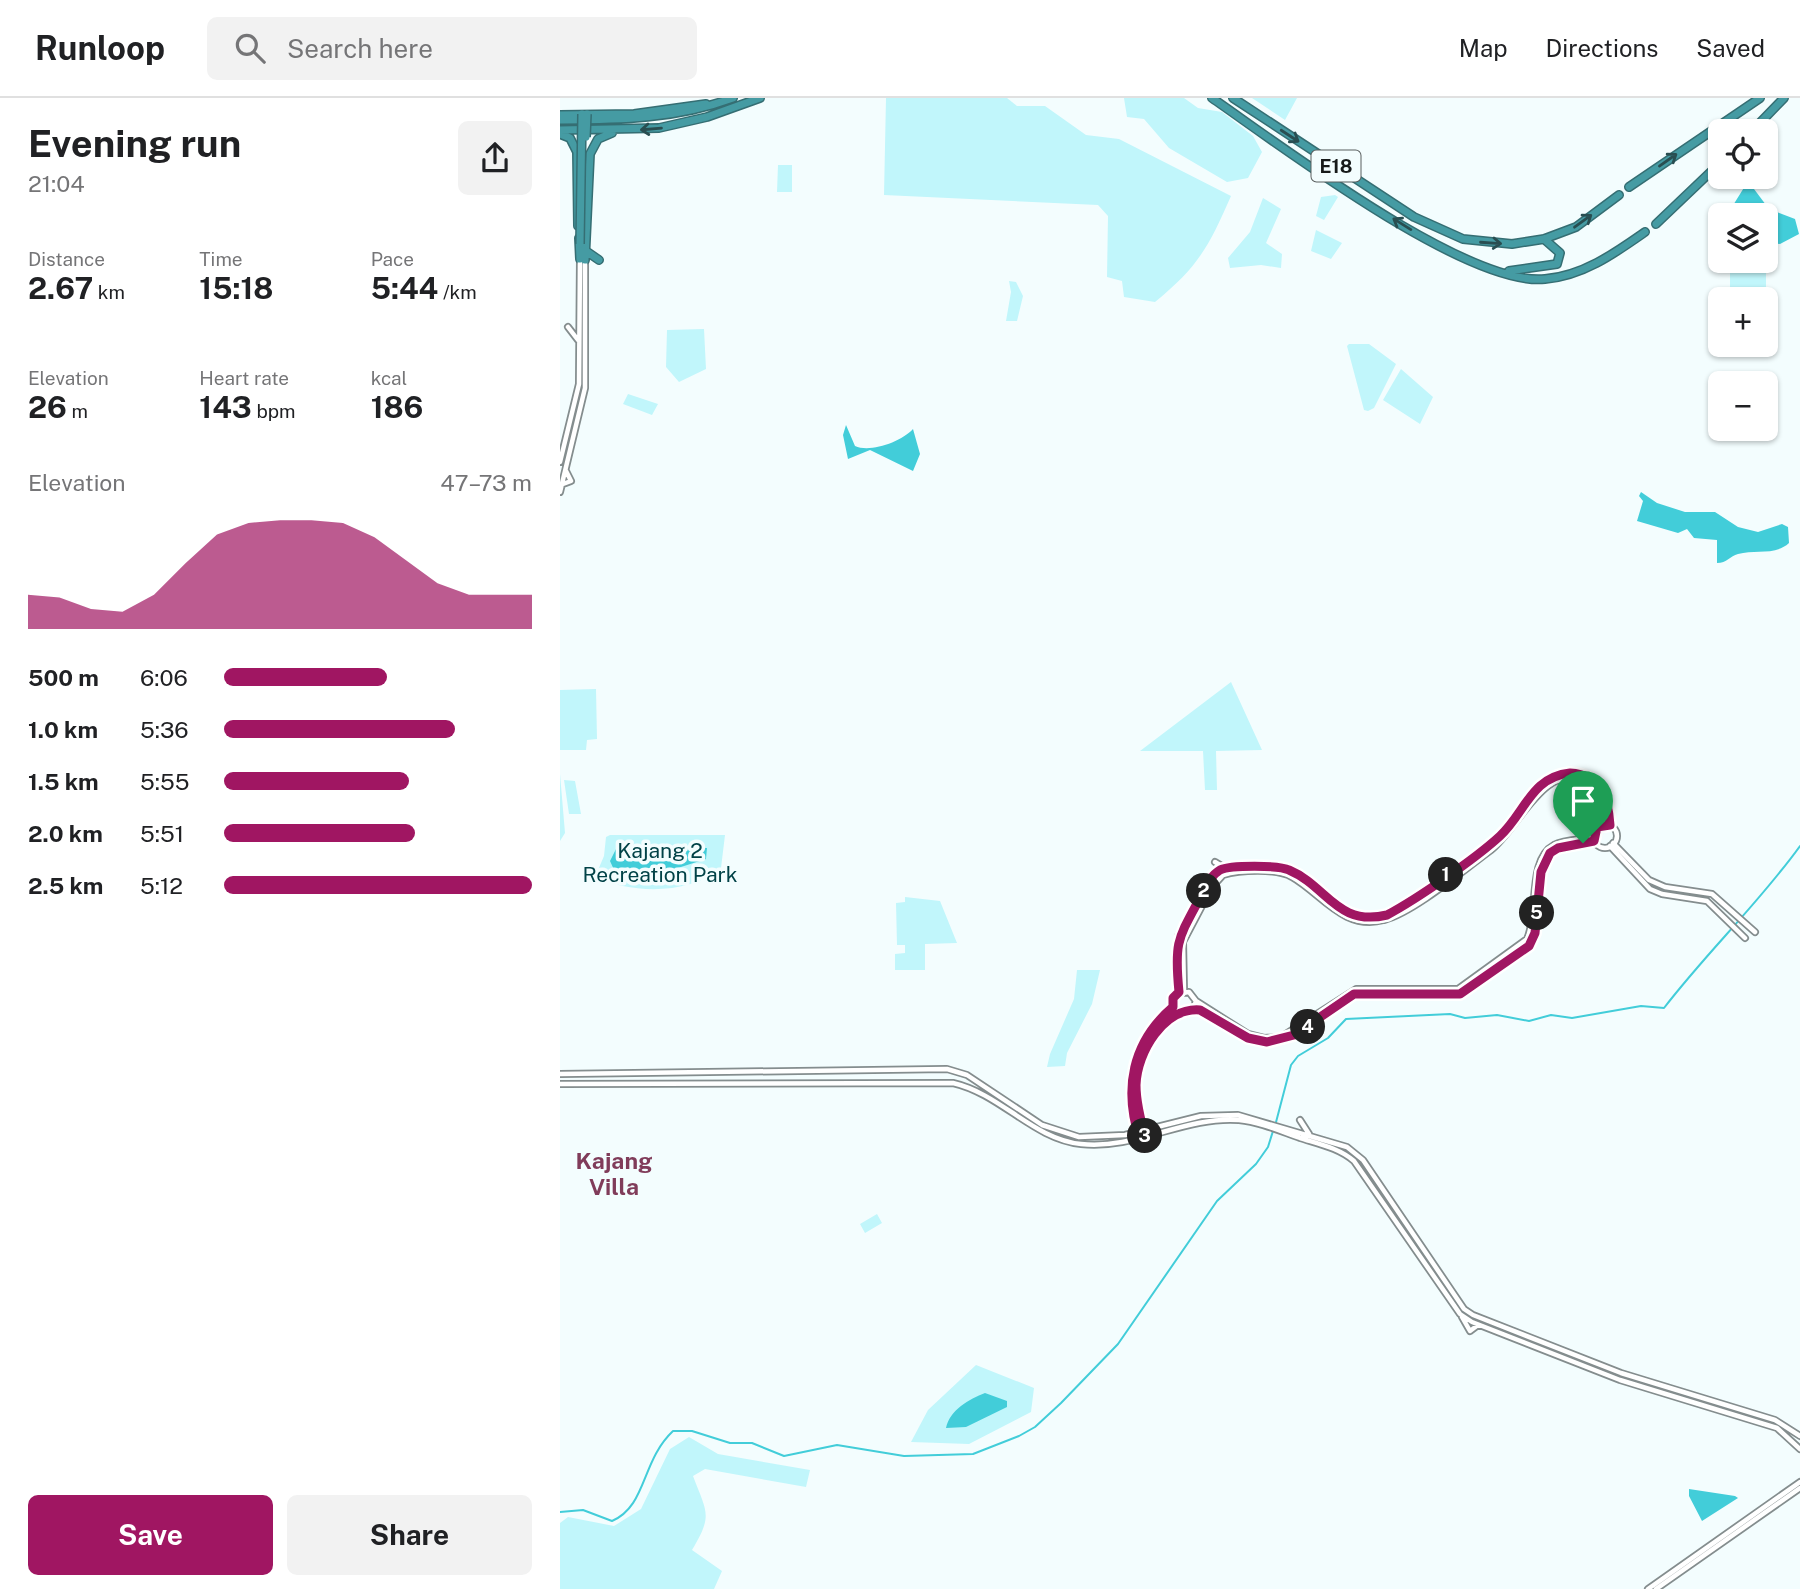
<!DOCTYPE html>
<html lang="en">
<head>
<meta charset="utf-8">
<style>
  :root { --surface:#fff; --page:#f2f2f2; --text:#202124; --muted:#757577; --line:#e0e0e0; --accent:#a01662 }
  body { margin:0; font-family:"Public Sans",sans-serif; background:var(--page); color:var(--text); height:100vh; display:flex; flex-direction:column; font-size:26px; white-space:nowrap }
  * { box-sizing:border-box; margin:0 }
  p { font-size:23px; color:var(--muted) }
  .icon { flex:none; width:38px; height:38px; fill:none; stroke:currentColor; stroke-width:2; stroke-linecap:round; stroke-linejoin:round }
  .map { position:relative; flex:1; overflow:hidden }
  .details { display:flex; flex-direction:column; background:var(--surface); width:560px }
  .details>* { flex:none }
  .tools { position:absolute; left:1148px; top:21px; display:grid; gap:14px }
  .tools a { display:grid; place-items:center; width:70px; height:70px; border-radius:10px; background:var(--surface); box-shadow:0 2px 5px #0004; font-size:35px }
  .pin { position:absolute; display:grid; place-items:center; width:60px; height:60px; color:#fff; margin:-72px -30px; border-radius:50% 50% 50% 0; rotate:-45deg; box-shadow:0 0 7px #0007 }
  .pin .icon { rotate:45deg }
  .km { position:absolute; width:35px; height:35px; margin:-18px; border-radius:50%; background:#222; color:#fff; font-size:19px; line-height:35px; text-align:center }
  .round { display:grid; place-items:center; flex:none; width:74px; height:74px; border-radius:10px; background:var(--page) }
  .head { display:flex; align-items:center; justify-content:space-between; height:119px; padding:0 28px }
  h1 { font-size:38px; font-weight:700; line-height:52px }
  .metrics { display:grid; grid-template-columns:repeat(3,1fr); gap:10px; height:119px; padding:7px 28px }
  .metrics div { display:grid; align-content:center }
  .metrics b { font-size:30px; font-weight:700 }
  .metrics small { font-size:19px; font-weight:400 }
  .metrics p { font-size:19px }
  .chart { height:196px; padding:14px 28px }
  .chart p { display:flex; justify-content:space-between }
  .chart svg { width:100%; height:126px; margin-top:7px; fill:var(--accent); opacity:.7 }
  .button { display:flex; gap:14px; margin-top:auto; padding:14px 28px }
  .button a { flex:1; height:80px; border-radius:10px; background:var(--accent); color:#fff; font-size:28px; font-weight:700; line-height:80px; text-align:center }
  .button a+a { background:var(--page); color:var(--text) }
  ul { padding:0 28px; list-style:none; font-size:23px }
  li { display:grid; grid-template-columns:112px 84px 1fr; align-items:center; height:52px }
  li i { height:18px; border-radius:9px; background:var(--accent) }
  header { display:flex; align-items:center; gap:42px; box-sizing:border-box; height:98px; padding:0 35px; background:var(--surface); border-bottom:2px solid var(--line) }
  header strong { font-size:33px }
  nav { display:flex; gap:38px; margin-inline-start:auto; font-size:24px }
  .search { width:490px; height:63px; background:var(--page); display:flex; align-items:center; gap:18px; box-sizing:border-box; padding:0 24px; border-radius:10px; color:var(--muted); font-size:26px }
  main { display:flex; flex:1; min-height:0 }
  .map>svg:first-child { display:block }
  .green { fill:#c1f6fb }
  .water { fill:#42cdd9 }
  .lines { fill:none; stroke-linecap:round; stroke-linejoin:round }
  .stream { stroke:#42cdd9; stroke-width:2 }
  .secondary-casing { stroke:#848d8e; stroke-width:8 }
  .highway-casing { stroke:#356e73; stroke-width:10 }
  .secondary { stroke:#fff; stroke-width:4.5 }
  .highway { stroke:#459ba3; stroke-width:7 }
  .highway-bridge-casing { stroke:#356e73; stroke-width:10; stroke-linecap:butt }
  .highway-bridge { stroke:#459ba3; stroke-width:7 }
  .oneway { stroke:#294e51 }
  .route-casing { stroke:#fff; stroke-width:14 }
  .route { stroke:#a01662; stroke-width:9 }
  .labels { text-anchor:middle; dominant-baseline:central; stroke-width:7; stroke-linejoin:round; paint-order:stroke }
  .shield { fill:#f3fdfe; stroke:#595e5e; stroke-width:2 }
  .shield-label { font-size:19px; font-weight:bold; fill:#171a1a }
  .park-label { font-size:21px; fill:#014247; stroke:#f3fdfe }
  .neighbourhood-label { font-size:23px; font-weight:bold; fill:#803c5a; stroke:#f3fdfe }
</style>
</head>
<body>
<header>
<strong>Runloop</strong>
<div class="search"><svg class="icon" aria-label="search" viewBox="0 0 24 24"><circle cx="10" cy="10" r="6"/><path d="M15 15l6 6"/></svg>Search here</div>
<nav><a>Map</a><a>Directions</a><a>Saved</a></nav>
</header>
<main>
<section class="details">
<div class="head"><div><h1>Evening run</h1><p>21:04</p></div><a class="round"><svg class="icon" aria-label="share" viewBox="0 0 24 24"><path d="M12 15V3M7 8l5-5 5 5M5 13v7h14v-7"/></svg></a></div>
<div class="metrics">
<div><p>Distance</p><b>2.67<small> km</small></b></div>
<div><p>Time</p><b>15:18</b></div>
<div><p>Pace</p><b>5:44<small> /km</small></b></div>
</div>
<div class="metrics">
<div><p>Elevation</p><b>26<small> m</small></b></div>
<div><p>Heart rate</p><b>143<small> bpm</small></b></div>
<div><p>kcal</p><b>186</b></div>
</div>
<div class="chart"><p><span>Elevation</span>47–73 m</p>
<svg viewBox="0 0 160 44" preserveAspectRatio="none"><path d="M0 44V32L10 33L20 37L30 38L40 32L50 21L60 11L70 7L80 6L90 6L100 7L110 12L120 20L130 28L140 32L150 32L160 32V44z"/></svg>
</div>
<ul>
<li><b>500 m</b>6:06<i style="width:53%"></i></li>
<li><b>1.0 km</b>5:36<i style="width:75%"></i></li>
<li><b>1.5 km</b>5:55<i style="width:60%"></i></li>
<li><b>2.0 km</b>5:51<i style="width:62%"></i></li>
<li><b>2.5 km</b>5:12<i style="width:100%"></i></li>
</ul>
<div class="button"><a>Save</a><a>Share</a></div>
</section>
<div class="map">
<svg width="1240" height="1491" viewBox="0 0 1240 1491">
  <rect width="100%" height="100%" fill="#f3fdfe"/>
  <path class="green" d="M 326,0 L 447,0 L 457,8 L 485,8 L 526,37 L 559,41 L 671,98 C 649,148 639,168 595,204 L 564,199 L 562,183 L 547,179 L 548,118 L 538,107 L 324,97 Z
    M 564,0 L 624,0 L 638,10 L 662,14 L 693,38 L 702,54 L 688,80 L 667,84 L 609,50 L 584,21 L 567,19 Z
    M 692,0 L 737,0 L 725,22 Z
    M 218,67 L 232,67 L 232,94 L 217,94 Z
    M 775,97 L 778,99 L 764,122 L 756,118 L 761,99 Z
    M 703,100 L 721,111 L 706,145 L 722,156 L 721,170 L 701,167 L 670,170 L 668,160 L 690,134 Z
    M 756,132 L 782,145 L 771,161 L 751,153 Z
    M 1170,168 L 1206,168 L 1206,225 L 1206,201 L 1170,201 Z
    M 449,183 L 456,184 L 463,198 L 457,223 L 446,223 L 451,194 Z
    M 144,231 L 146,271 L 119,284 L 106,269 L 107,232 Z
    M 789,246 L 809,246 L 836,266 L 814,310 L 808,313 L 804,312 L 787,248 Z
    M 841,271 L 873,299 L 860,326 L 823,302 Z
    M 68,296 L 98,306 L 92,317 L 63,306 Z
    M 671,584 L 702,652 L 656,653 L 657,692 L 645,692 L 643,653 L 580,653 Z
    M 36,591 L 37,641 L 27,642 L 26,652 L 0,652 L 0,592 Z
    M 0,676 L 5,735 L 0,743 Z
    M 4,682 L 15,683 L 21,716 L 9,716 Z
    M 50,737 L 165,737 L 161,770 C 129,797 72,796 35,779 L 44,758 L 46,739 Z
    M 345,799 L 380,803 L 397,845 L 365,846 L 365,872 L 335,872 L 335,856 L 345,855 L 345,847 L 337,847 L 336,805 L 345,804 Z
    M 517,872 L 540,872 L 532,906 L 507,955 L 505,968 L 487,969 L 490,956 L 514,901 Z
    M 317,1116 L 322,1125 L 305,1135 L 300,1126 Z
    M 416,1267 L 474,1290 L 471,1314 L 409,1346 L 351,1344 L 368,1312 Z
    M 129,1339 L 158,1356 L 250,1372 L 246,1389 L 145,1371 L 133,1378 C 147,1415 153,1417 132,1452 L 162,1473 L 154,1491 L 0,1491 L 0,1425 L 8,1419 L 54,1428 L 81,1411 L 110,1351 Z"/>
  <path class="water" d="M 1185,88 L 1194,91 L 1209,111 L 1235,121 L 1239,136 L 1220,146 L 1207,145 L 1206,117 L 1167,117 Z
    M 286,327 L 295,348 C 310,355 341,344 353,331 L 360,356 L 353,373 L 310,352 L 288,361 L 283,337 Z
    M 1081,394 L 1097,405 L 1125,414 L 1155,414 L 1178,429 L 1198,434 L 1222,426 L 1228,429 L 1229,445 C 1215,458 1195,451 1178,456 C 1170,458 1167,465 1157,465 L 1157,442 L 1134,440 L 1127,431 L 1118,435 L 1077,423 L 1083,403 L 1079,398 Z
    M 69,746 L 147,750 L 146,761 L 99,776 L 55,774 L 50,763 L 57,749 Z
    M 425,1295 L 447,1303 L 447,1309 L 406,1329 L 386,1330 C 390,1312 409,1301 425,1295 Z
    M 1129,1391 L 1175,1398 L 1178,1400 L 1142,1423 L 1129,1398 Z"/>
  <g class="lines">
    <path class="stream" d="M 715,1028 L 731,967 L 738,958 L 768,940 L 786,921 L 890,916 L 905,920 L 937,917 L 969,923 L 991,917 L 1012,920 L 1081,908 L 1104,910 C 1147,854 1199,805 1240,748
      M 0,1414 L 23,1412 L 52,1423 C 87,1408 81,1363 113,1333 L 132,1333 L 170,1345 L 192,1345 L 224,1358 L 277,1347 L 344,1358 L 413,1356 L 459,1338 L 475,1329 L 501,1305 L 558,1246 L 657,1103 L 696,1066 L 708,1049 L 713,1033"/>
    <g class="secondary-casing">
      <path id="secondary" d="M 8,229 L 18,242
        M 0,364 L 19,286 L 20,161
        M 3,386 L 11,383 L 6,373
        M 0,394 L 25,290 L 25,162
        M1033 738a12 12 0 1 1 24 0a12 12 0 1 1-24 0Z
        M 1053,745 L 1089,782 L 1105,789 L 1152,796 L 1195,834
        M 1050,748 L 1090,791 L 1102,796 L 1147,803 L 1185,840
        M 655,764 L 665,770
        M 624,893 L 623,844 L 652,789 L 663,777 C 679,772 717,770 732,779 C 762,796 783,833 824,822 C 853,815 905,771 931,752 C 957,732 986,662 1025,683 C 1042,692 1044,709 1044,726
        M 619,894 L 618,838 L 649,783 L 667,770 L 722,770 L 731,772 C 764,795 792,834 837,812 C 870,788 907,767 938,740 C 964,718 980,658 1026,678 C 1047,687 1049,706 1050,727
        M 636,903 L 688,936 L 704,940 L 721,939 L 796,891 L 898,891 L 967,841 C 979,816 967,761 994,747 C 1004,741 1021,742 1033,740
        M 633,912 L 651,917 L 688,940 L 707,944 L 734,937 L 794,896 L 900,896 L 969,848 L 975,835 L 983,768 L 990,755 L 998,750 L 1034,743
        M 0,976 L 387,971 L 407,977 L 482,1027 L 519,1039 L 565,1037 L 641,1018 L 678,1017 L 787,1049 L 803,1062 L 904,1211 L 913,1217 L 1061,1275 L 1215,1322 L 1240,1338
        M 0,986 L 393,985 C 441,996 473,1041 521,1046 C 576,1052 624,1018 679,1022 C 700,1024 720,1033 740,1040 C 759,1046 779,1050 794,1063 L 900,1216 L 912,1224 L 1060,1282 L 1217,1330 L 1240,1351
        M 740,1022 L 749,1036
        M 586,1041 C 574,1000 571,934 620,916
        M 580,1042 C 568,1002 567,965 592,930 C 597,923 606,918 611,910 C 614,907 613,901 616,896 L 629,894 L 636,903 L 633,912 L 625,916 L 613,909
        M 902,1219 L 910,1233 L 918,1227
        M 1088,1491 L 1240,1384
        M 1096,1491 L 1240,1390"/>
    </g>
    <g class="highway-casing">
      <path id="highway" d="M 652,0 C 720,47 907,189 985,181 C 1023,178 1055,155 1085,134
        M 673,0 L 854,119 L 903,141 L 952,146 L 984,141 L 1016,129 L 1059,97
        M 0,17 L 74,16 L 146,6
        M 0,22 C 60,22 116,21 173,0
        M 0,32 L 99,30 L 147,19 L 200,0
        M 1192,33 L 1224,0
        M 0,36 L 10,40 L 17,54 L 18,128
        M 1069,89 L 1200,0
        M 1096,126 L 1160,65
        M 19,140 L 20,161
        M 26,153 L 39,162
        M 25,162 L 30,56 L 38,41 L 52,35
        M 949,173 L 997,166 L 1000,155 L 984,141"/>
    </g>
    <use href="#secondary" class="secondary"/>
    <use href="#highway" class="highway"/>
    <g class="highway-bridge-casing">
      <path id="highway-bridge" d="M 26,39 L 27,16
        M 20,146 L 22,16"/>
    </g>
    <use href="#highway-bridge" class="highway-bridge"/>
  </g>
  <defs><path id="oneway-shaft" d="M-6 0H5M1.5-3L5.5 0L1.5 3" fill="none" stroke-width="1.6" stroke-linecap="round" stroke-linejoin="round" transform="scale(1.75)"/></defs>
  <g class="oneway">
    <use href="#oneway-shaft" transform="translate(91 31) rotate(175)"/>
    <use href="#oneway-shaft" transform="translate(730 38) rotate(33)"/>
    <use href="#oneway-shaft" transform="translate(1108 62) rotate(-35)"/>
    <use href="#oneway-shaft" transform="translate(1023 123) rotate(-36)"/>
    <use href="#oneway-shaft" transform="translate(842 126) rotate(-148)"/>
    <use href="#oneway-shaft" transform="translate(931 145) rotate(4)"/>
  </g>
  <g class="lines">
    <g class="route-casing">
      <path id="route" d="M 1010,675 C 1041,677 1048,699 1050,727 L 1037,729 L 1034,743 L 998,750 L 990,755 L 981,774 L 975,835 L 969,848 L 900,896 L 794,896 L 734,937 L 707,944 L 688,940 L 640,912 C 604,909 577,954 576,987 C 576,1004 581,1024 586,1041 L 580,1042 C 563,991 572,944 613,909 L 613,900 L 619,894 C 614,843 618,841 641,798 C 646,788 650,778 660,772 C 670,767 719,767 729,772 C 767,788 777,829 827,817 C 857,801 915,761 940,738 C 965,715 971,679 1010,675 Z"/>
    </g>
    <use href="#route" class="route"/>
  </g>
  <g class="labels">
    <rect class="shield" x="751.5" y="52.5" width="49" height="31" rx="5"/>
    <g class="shield-label">
      <text x="776" y="68">E18</text>
    </g>
    <g class="park-label">
      <text x="100" y="752">Kajang 2<tspan x="100" dy="24">Recreation Park</tspan></text>
    </g>
    <g class="neighbourhood-label">
      <text x="54" y="1062">Kajang<tspan x="54" dy="26">Villa</tspan></text>
    </g>
  </g>
</svg>
<div class="tools">
<a><svg class="icon" aria-label="locate" viewBox="0 0 24 24"><circle cx="12" cy="12" r="6"/><path d="M12 2v4M12 18v4M2 12h4M18 12h4"/></svg></a>
<a><svg class="icon" aria-label="layers" viewBox="0 0 24 24"><path d="M12 4l9 5-9 5-9-5zM3 14l9 5 9-5"/></svg></a>
<a>+</a>
<a>−</a>
</div>
<div class="pin" style="left:1023px;top:745px;background:#1e9e55"><svg class="icon" aria-label="arrive" viewBox="0 0 24 24"><path d="M6 21V4h12l-3 4 3 4H6"/></svg></div>
<b class="km" style="left:886px;top:777px">1</b>
<b class="km" style="left:644px;top:793px">2</b>
<b class="km" style="left:585px;top:1038px">3</b>
<b class="km" style="left:748px;top:929px">4</b>
<b class="km" style="left:977px;top:815px">5</b>
</div>
</main>
</body>
</html>
